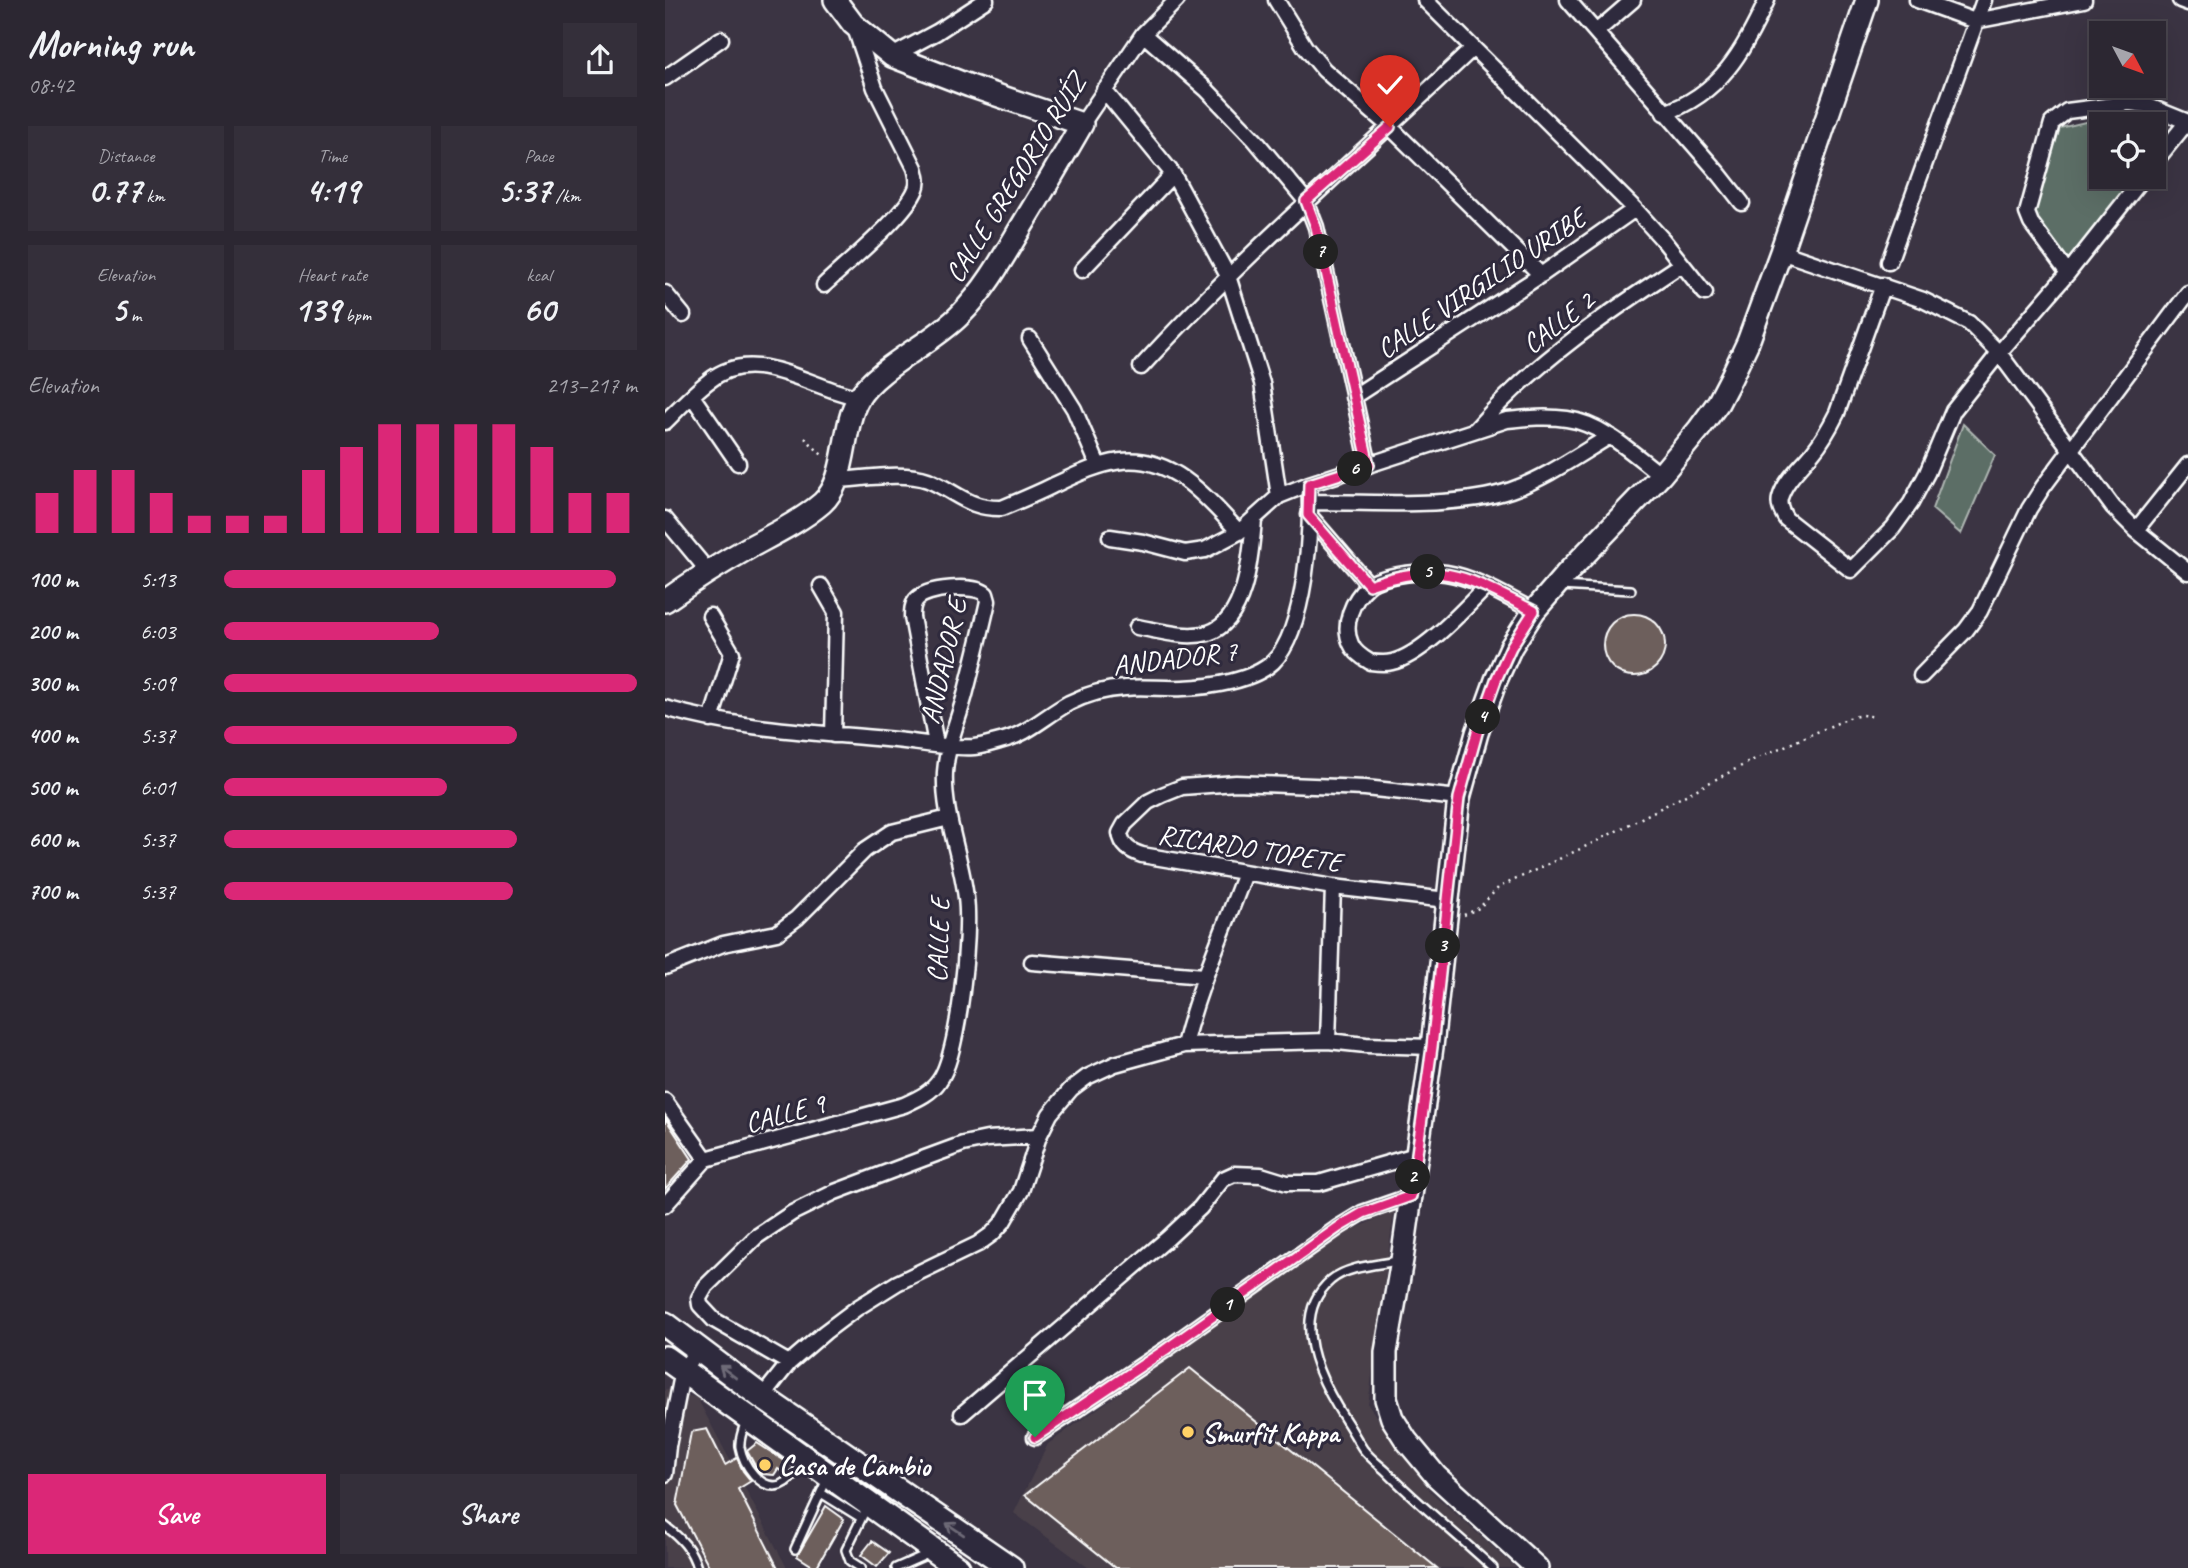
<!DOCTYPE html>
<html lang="en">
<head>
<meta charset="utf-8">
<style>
  :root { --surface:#2c2732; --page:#342f3a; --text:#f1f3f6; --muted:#a6a5ac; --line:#48444d; --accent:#db2777 }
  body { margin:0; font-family:Caveat,sans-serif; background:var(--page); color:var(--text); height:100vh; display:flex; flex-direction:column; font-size:26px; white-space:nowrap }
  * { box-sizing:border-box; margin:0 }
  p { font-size:23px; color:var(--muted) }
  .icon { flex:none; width:38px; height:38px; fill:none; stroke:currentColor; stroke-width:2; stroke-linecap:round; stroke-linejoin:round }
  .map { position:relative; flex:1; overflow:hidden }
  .side { display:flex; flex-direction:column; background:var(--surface); width:665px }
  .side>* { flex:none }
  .needle { width:46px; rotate:131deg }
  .buttons { position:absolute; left:1424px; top:21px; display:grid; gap:14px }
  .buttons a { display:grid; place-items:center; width:77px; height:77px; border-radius:0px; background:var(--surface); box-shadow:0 7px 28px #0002,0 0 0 2px var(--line); font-size:35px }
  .pin { position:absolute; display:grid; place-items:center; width:60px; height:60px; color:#fff; margin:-72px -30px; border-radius:50% 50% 50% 0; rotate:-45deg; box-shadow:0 0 7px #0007 }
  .pin .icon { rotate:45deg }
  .km { position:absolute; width:35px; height:35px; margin:-18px; border-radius:50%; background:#222; color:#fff; font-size:19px; line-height:35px; text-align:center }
  .round { display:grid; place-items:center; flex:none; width:74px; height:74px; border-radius:0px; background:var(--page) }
  .head { display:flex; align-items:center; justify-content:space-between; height:119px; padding:0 28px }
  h1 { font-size:38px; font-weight:700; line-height:52px }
  .metrics { display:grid; grid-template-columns:repeat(3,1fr); gap:10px; height:119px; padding:7px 28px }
  .metrics div { display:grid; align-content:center; border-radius:0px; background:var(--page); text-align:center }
  .metrics b { font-size:35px; font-weight:700 }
  .metrics small { font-size:19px; font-weight:400 }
  .metrics p { font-size:19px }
  .chart { height:196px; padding:14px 28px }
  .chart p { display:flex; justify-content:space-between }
  .chart svg { width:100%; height:126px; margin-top:7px; stroke:var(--accent); stroke-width:6 }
  .action { display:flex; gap:14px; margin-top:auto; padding:14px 28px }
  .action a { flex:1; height:80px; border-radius:0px; background:var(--accent); color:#fff; font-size:28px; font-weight:700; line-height:80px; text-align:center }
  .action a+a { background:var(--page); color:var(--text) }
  ul { padding:0 28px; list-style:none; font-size:23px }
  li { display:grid; grid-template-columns:112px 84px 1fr; align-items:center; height:52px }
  li i { height:18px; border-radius:9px; background:var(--accent) }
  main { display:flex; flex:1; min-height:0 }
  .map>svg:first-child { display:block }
  .built { fill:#4a414a }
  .green { fill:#5c6e66; stroke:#aeb6b2; stroke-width:2 }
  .building { fill:#6d5e5b; stroke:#fff; stroke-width:2 }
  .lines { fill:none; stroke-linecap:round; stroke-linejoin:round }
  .lane-casing { stroke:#fff; stroke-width:12 }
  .street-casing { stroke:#fff; stroke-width:19 }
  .secondary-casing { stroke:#fff; stroke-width:26 }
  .primary-casing { stroke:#fff; stroke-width:28 }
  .path { stroke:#fff; stroke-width:2.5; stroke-dasharray:2 5; stroke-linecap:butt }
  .lane { stroke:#2f2a3d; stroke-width:7 }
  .street { stroke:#2f2a3d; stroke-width:14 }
  .secondary { stroke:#2f2a3d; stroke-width:21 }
  .primary { stroke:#2f2a3d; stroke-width:23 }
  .oneway { stroke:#6d6a77 }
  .route-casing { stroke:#fff; stroke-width:14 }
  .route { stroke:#db2777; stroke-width:9 }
  .poi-dot { fill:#ffd166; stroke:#2f2a3d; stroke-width:2.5 }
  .labels { text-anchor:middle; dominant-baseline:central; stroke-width:6; stroke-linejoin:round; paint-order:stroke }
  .street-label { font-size:28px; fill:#fff; stroke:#2f2a3d }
  .poi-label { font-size:28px; font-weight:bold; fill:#fff; stroke:#2f2a3d; text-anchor:start }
</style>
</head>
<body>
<main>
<section class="side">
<div class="head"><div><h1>Morning run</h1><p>08:42</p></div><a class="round"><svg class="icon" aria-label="share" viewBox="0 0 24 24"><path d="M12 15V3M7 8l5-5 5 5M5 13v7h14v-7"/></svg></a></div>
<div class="metrics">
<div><p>Distance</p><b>0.77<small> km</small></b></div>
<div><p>Time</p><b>4:19</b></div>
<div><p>Pace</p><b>5:37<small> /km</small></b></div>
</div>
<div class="metrics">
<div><p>Elevation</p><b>5<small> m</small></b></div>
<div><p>Heart rate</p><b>139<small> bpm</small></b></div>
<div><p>kcal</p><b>60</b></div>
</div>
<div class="chart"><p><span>Elevation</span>213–217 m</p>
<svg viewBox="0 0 160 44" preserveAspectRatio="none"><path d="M5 44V30M15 44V22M25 44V22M35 44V30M45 44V38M55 44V38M65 44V38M75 44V22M85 44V14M95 44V6M105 44V6M115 44V6M125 44V6M135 44V14M145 44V30M155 44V30"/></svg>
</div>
<ul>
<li><b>100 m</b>5:13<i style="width:95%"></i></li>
<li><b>200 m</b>6:03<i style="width:52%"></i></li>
<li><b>300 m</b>5:09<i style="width:100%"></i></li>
<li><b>400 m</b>5:37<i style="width:71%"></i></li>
<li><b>500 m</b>6:01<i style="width:54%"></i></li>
<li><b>600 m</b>5:37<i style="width:71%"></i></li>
<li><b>700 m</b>5:37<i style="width:70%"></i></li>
</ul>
<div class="action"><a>Save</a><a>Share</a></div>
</section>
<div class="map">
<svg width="1523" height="1568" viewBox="0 0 1523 1568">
  <rect width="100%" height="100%" fill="#3b3443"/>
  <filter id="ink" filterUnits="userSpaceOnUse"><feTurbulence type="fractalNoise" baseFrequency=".0143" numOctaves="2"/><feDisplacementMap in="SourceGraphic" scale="14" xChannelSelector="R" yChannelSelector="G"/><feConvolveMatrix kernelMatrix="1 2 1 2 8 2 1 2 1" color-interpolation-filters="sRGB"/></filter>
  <g filter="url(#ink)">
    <path class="built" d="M 729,1211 L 703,1405 L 766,1492 L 851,1568 L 424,1568 L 349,1513 L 383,1444 L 679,1234 Z
      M 0,1389 L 32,1398 L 122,1568 L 0,1568 Z"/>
    <path class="green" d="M 1466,111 L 1489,124 L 1437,124 L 1437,177 L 1473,177 L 1406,264 L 1366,215 L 1395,128 Z
      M 1489,124 L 1506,134 L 1489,155 Z
      M 1298,424 L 1330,455 L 1296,534 L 1267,509 Z"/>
    <path class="building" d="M938 645a31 31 0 1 1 62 0a31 31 0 1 1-62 0Z
      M 0,1118 L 27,1159 L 0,1189 Z
      M 525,1368 L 772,1568 L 451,1568 L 360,1495 Z
      M 42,1429 L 60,1465 L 72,1458 L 78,1471 L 86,1481 L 73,1489 L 113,1568 L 45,1568 L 12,1505 L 26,1432 Z
      M 92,1443 L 123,1463 L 117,1472 L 113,1469 L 109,1475 L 97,1474 L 93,1471 L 82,1451 Z
      M 161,1506 L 179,1519 L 151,1568 L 132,1556 Z
      M 207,1541 L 224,1553 L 212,1567 L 196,1555 Z"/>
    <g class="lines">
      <g class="lane-casing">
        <path id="lane" d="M 895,586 L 966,590
          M 732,1261 C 712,1265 683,1266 666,1280 C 622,1318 657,1384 681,1421 C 687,1430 692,1440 698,1449 C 704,1457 713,1464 721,1471 C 755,1506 793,1535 828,1568
          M 81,1421 C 78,1429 74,1439 75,1447 C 78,1464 95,1491 115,1485 C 125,1481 132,1471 139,1463
          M 156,1493 L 196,1518
          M 0,1526 C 16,1538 27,1549 32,1568
          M 130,1549 L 163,1477
          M 196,1568 L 185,1561 L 181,1550 L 202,1507
          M 231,1568 L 265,1553"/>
      </g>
      <g class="street-casing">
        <path id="street" d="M 611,0 L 640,47 L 659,70 L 725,127 L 876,275
          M 760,0 L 970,209 L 998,240 L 1040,293
          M 903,0 L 1055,175 L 1077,203
          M 1252,0 L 1310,21 L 1419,0
          M 1515,0 L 1523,3
          M 931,32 L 968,0
          M 478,34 L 541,89 L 590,140 L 641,201 L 651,227 L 704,465
          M 227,56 L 272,32 L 321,0
          M 0,78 L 56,39
          M 439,90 L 508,174 L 563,276 L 597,383 L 614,496
          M 999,113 C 1055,94 1079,51 1102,0
          M 417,124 L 478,34 L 512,0
          M 1489,163 L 1522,122
          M 1116,252 L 1258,300 L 1304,323 L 1334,353 L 1448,507 L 1471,530 L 1523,572
          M 1224,262 L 1319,0
          M 417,270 L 508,174
          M 1403,273 L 1366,223 L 1362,213 L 1387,123 L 1402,111 L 1464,103 L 1481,105 L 1523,122
          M 159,285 C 181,264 241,215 251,189 C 254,182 252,175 250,168 L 210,88 L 189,25
          M 1218,285 L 1172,413 C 1165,427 1158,440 1148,452 C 1137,466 1120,480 1115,498 C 1113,506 1117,512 1121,519 L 1186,570 L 1228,528 L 1246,503 L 1262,473 L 1288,411 L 1334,353 L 1403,273 L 1479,177
          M 0,293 L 18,315
          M 365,339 L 409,409 L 433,465
          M 476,367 C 580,253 697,154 808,48
          M 27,396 L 73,463
          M 688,397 L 876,275 L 970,209
          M 0,422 C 14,408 28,393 44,381 C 81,351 124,375 162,388 C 172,392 183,395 194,398
          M 811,429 C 869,362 944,312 1017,264
          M 171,480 C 197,479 238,471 263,480 C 292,492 303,509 337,508 C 354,501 371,494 387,486 C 434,464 471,445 519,479 C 540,494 557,514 574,532
          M 645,502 C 704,502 791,509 846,490 C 881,478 913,455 945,436
          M 644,515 L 704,585
          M 0,519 L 43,571
          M 1471,530 L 1523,465
          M 445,537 L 478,542 L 520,553 L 540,550 L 574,532 L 614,496 L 644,484 L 842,420 C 862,418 882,416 902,419 C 938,424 968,454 996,475
          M 156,586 L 171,612 L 168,735
          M 821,587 C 799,609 758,655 727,662 C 720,664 713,663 705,662 C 698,658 689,652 686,644 C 677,625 687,600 703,586 C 717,574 762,570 781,573 C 812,578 841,597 869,611
          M 45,616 L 67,653 L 46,720
          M 472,627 C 495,631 521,639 543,633 C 582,621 586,553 589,520
          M 1256,676 L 1301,630 L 1315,611 L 1364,509 L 1378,487 L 1523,293
          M 0,708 C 72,729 145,732 220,739 C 247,741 283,749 309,747 C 318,746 327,743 335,741 C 362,735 380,716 404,703 C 420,695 441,689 460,688 C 479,686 499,689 518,688 C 545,687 588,681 608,662 C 640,631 648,526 644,484
          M 782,900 L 668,887 L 477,855 C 465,851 457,846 455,833 L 460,824 L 483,802 L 497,795 L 517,787 L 571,783 L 700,788 L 794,798
          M 367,962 L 539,976
          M 0,967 L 58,944 L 112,933 L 132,918 L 200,850 L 227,832 L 284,818
          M 663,1041 L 668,887
          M 519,1045 C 534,985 559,930 580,873
          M 0,1101 L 41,1159
          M 0,1205 L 41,1159 L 239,1105 C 252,1099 266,1093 274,1081 C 294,1055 306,932 301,898 C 296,855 278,816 280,772 C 282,745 293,721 300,695 C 308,664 316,633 323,601 L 321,594 C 310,584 261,587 251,600 C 247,605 247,611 247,617 L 271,744
          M 124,1363 L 49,1320 L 35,1305 L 34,1298 L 41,1286 L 91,1237 L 127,1213 L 170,1192 L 260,1158 L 298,1144 L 322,1139 L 374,1136
          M 97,1397 L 124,1363 L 160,1332 L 192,1308 L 232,1283 L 313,1244 L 327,1234 L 338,1222 L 356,1191 L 374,1136 L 385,1114 L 406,1089 L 422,1077 L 450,1064 L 519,1045 L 663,1041 L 701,1045 L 767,1047
          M 297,1414 L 503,1238 L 535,1208 L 558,1179 L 569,1174 L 596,1175 L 622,1183 L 654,1183 L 751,1155
          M 370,1437 L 500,1350 L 674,1227 L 697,1213 L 746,1196
          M 0,1474 L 3,1446 L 18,1370 L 33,1349"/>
      </g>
      <g class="secondary-casing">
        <path id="secondary" d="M 0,601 C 28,581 55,564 85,547 C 109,534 136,521 157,503 C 183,480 176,429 193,399 C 212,367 267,344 295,315 C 321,289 339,256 358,224 C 378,191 398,157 417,124 L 305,86 L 227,56 L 188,24 L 170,0
          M 872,1568 L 771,1476 L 741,1440 L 727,1418 L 721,1399 L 721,1352 L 737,1260 L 767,1047 L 794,798 L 812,733 L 831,680 L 846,647 L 869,611 L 901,574 L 996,475 L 1034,429 L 1053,403 L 1066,378 L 1083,342 L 1116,252 L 1202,0"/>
      </g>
      <g class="primary-casing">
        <path id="primary" d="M 0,1324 L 97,1397 L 346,1568
          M 0,1358 L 293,1568"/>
      </g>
      <path class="path" d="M 140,438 L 158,456
        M 799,915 L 814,908 L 834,887 L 841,884 L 932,841 L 1090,759 L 1184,718 L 1197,715 L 1211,717"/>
      <use href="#lane" class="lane"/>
      <use href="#street" class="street"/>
      <use href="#secondary" class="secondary"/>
      <use href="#primary" class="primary"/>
    </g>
    <defs><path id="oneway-shaft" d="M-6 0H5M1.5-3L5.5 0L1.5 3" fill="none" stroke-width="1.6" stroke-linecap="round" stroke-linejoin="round" transform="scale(1.75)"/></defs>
    <g class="oneway">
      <use href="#oneway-shaft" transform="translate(63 1372) rotate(-143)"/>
      <use href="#oneway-shaft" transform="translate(290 1529) rotate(-146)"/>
    </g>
  </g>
  <g class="lines" filter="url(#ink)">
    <g class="route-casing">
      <path id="route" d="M 370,1437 L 500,1350 L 674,1227 L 698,1213 L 746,1196 L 767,1047 L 794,798 L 812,733 L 831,680 L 846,647 L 869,611 C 803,578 778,559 704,585 L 643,515 L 644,484 L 704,465 L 651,227 L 641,201 L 725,127"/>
    </g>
    <use href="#route" class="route"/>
  </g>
  <g class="poi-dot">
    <circle cx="523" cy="1432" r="7"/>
    <circle cx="100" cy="1465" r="7"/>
  </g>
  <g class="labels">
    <g class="street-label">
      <text transform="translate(350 178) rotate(-58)">CALLE GREGORIO RUÍZ</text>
      <text transform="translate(816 283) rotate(-34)">CALLE VIRGILIO URIBE</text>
      <text transform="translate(893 322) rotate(-38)">CALLE 2</text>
      <text transform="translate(510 658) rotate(-7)">ANDADOR 7</text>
      <text transform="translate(278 661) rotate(-77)">ANDADOR E</text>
      <text transform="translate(585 848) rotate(9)">RICARDO TOPETE</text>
      <text transform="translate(273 940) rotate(-88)">CALLE E</text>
      <text transform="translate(120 1113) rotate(-15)">CALLE 9</text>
    </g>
    <g class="poi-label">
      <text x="537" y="1432">Smurfit Kappa</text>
      <text x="114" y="1465">Casa de Cambio</text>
    </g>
  </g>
</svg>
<div class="buttons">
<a><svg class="needle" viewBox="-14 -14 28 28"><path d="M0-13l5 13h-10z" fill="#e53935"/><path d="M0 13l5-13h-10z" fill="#a6a5ac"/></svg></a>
<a><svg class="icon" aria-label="locate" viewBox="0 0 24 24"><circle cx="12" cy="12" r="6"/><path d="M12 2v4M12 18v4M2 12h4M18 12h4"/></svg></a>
</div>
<div class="pin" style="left:370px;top:1437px;background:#1e9e55"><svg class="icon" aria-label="arrive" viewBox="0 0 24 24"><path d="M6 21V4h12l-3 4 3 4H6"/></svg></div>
<div class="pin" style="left:725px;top:127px;background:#d93025"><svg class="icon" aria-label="check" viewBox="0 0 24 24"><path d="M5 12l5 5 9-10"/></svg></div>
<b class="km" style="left:563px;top:1305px">1</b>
<b class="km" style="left:748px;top:1177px">2</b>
<b class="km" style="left:778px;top:946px">3</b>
<b class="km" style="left:818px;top:717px">4</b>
<b class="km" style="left:763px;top:572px">5</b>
<b class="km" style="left:690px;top:469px">6</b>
<b class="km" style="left:656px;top:252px">7</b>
</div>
</main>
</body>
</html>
